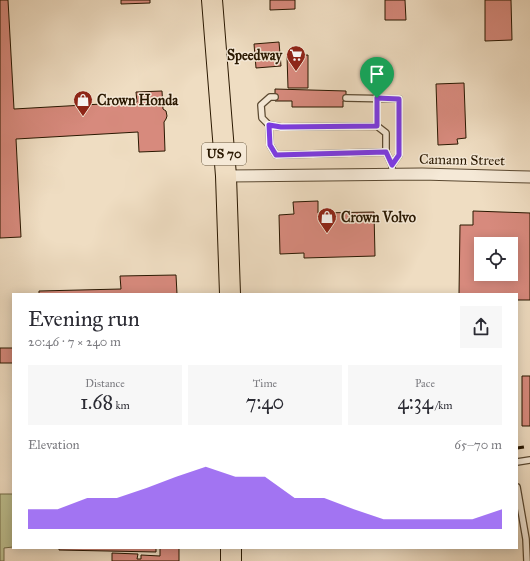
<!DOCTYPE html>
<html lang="en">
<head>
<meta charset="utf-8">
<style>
  :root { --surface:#fff; --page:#f7f7f7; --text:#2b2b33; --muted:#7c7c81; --accent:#7c3aed }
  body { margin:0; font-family:"IM FELL Great Primer",serif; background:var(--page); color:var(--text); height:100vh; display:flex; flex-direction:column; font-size:15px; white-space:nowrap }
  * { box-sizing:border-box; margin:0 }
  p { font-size:13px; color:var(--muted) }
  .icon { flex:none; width:22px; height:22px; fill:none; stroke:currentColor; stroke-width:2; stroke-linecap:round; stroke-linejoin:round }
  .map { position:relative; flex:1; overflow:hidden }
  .side { position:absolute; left:12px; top:293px; width:506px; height:256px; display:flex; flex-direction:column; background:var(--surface); border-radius:0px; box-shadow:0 2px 10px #0003 }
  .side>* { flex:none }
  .tools { position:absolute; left:474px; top:237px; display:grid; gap:8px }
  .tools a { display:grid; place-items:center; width:44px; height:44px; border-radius:0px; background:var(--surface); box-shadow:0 2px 10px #0003; font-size:20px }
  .pin { position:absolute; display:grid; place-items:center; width:34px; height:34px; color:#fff; margin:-41px -17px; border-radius:50% 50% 50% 0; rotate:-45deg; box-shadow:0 0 4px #0007 }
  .pin .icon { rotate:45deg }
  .round { display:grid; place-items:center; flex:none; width:42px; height:42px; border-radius:0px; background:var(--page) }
  .headline { display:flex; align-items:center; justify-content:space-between; height:68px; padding:0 16px }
  h1 { font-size:22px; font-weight:600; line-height:30px }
  .stats { display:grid; grid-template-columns:repeat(3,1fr); gap:6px; height:68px; padding:4px 16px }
  .stats div { display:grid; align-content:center; border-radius:0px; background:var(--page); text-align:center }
  .stats b { font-size:20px; font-weight:600 }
  .stats small { font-size:11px; font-weight:400 }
  .stats p { font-size:11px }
  .chart { height:112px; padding:8px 16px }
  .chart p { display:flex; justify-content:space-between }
  .chart svg { width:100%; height:72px; margin-top:4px; fill:var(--accent); opacity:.7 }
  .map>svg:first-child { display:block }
  .green { fill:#bec090; stroke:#746c48 }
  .building { fill:#d78a7d; stroke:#2a1801; fill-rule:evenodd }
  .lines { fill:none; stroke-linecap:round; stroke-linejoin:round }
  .lane-casing { stroke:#5b4931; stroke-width:8 }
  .street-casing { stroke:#5b4931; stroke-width:13 }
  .highway-casing { stroke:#2a1801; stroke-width:22 }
  .lane { stroke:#f5e9d7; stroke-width:5.5 }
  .street { stroke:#f5e9d7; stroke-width:11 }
  .highway { stroke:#efddc2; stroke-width:20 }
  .rail { stroke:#2a1801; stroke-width:3; stroke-dasharray:7 7; stroke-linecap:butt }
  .route-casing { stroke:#fff; stroke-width:8 }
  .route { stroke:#7c3aed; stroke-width:5 }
  .labels { text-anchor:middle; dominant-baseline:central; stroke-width:3; stroke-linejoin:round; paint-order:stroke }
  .shield { fill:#f5e9d7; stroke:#675741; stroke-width:1 }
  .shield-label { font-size:13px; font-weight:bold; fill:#2a1801 }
  .poi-label { font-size:14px; font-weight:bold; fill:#2a1801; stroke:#f5e9d7; text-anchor:start }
  .street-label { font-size:14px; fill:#2a1801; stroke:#f5e9d7 }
</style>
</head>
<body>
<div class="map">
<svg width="530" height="561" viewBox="0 0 530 561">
  <rect width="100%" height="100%" fill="#efddc2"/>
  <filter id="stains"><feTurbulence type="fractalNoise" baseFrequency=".005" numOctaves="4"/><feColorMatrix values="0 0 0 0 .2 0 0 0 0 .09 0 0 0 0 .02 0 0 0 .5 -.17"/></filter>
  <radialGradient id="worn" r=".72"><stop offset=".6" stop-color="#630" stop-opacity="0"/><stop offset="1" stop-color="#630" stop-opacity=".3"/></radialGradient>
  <path class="green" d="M 0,494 L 13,494 L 13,547 L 4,548 L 4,561 L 0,561 Z"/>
  <path class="building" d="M 0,0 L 8,0 L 14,109 L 137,102 L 136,92 L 162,91 L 163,109 L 166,111 L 167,116 L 166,119 L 164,122 L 165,151 L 139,152 L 138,132 L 16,139 L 21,237 L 0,238 Z
    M 121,0 L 150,0 L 150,3 L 121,4 Z
    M 270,0 L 295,0 L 295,9 L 270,10 Z
    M 385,0 L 405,0 L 406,20 L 385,20 Z
    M 485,0 L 511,0 L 512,40 L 485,41 Z
    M 279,42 L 281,66 L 256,68 L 254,44 Z
    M 308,55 L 308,88 L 288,88 L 287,56 Z
    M 464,83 L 466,138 L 457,139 L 458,144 L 438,145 L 436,84 Z
    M 275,89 L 346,91 L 346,100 L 343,101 L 343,107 L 292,107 L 292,101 L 275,101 Z
    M 318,201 L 318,213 L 374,212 L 375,256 L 304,258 L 304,253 L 280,254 L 279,215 L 294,214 L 293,202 Z
    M 473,211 L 530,213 L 530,300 L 517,300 L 517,294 L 459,294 L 460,225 L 473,225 ZM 481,244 L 511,244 L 511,274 L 481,274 Z
    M 176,275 L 177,294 L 39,294 L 39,291 L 121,289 L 120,276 Z
    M 0,348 L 13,348 L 13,363 L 0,363 Z
    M 522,376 L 530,376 L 530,426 L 522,426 Z
    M 59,548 L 156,548 L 156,552 L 59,550 Z
    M 160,548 L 179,548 L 179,561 L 112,561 L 112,553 L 138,554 L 137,559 L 141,559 L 141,555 L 160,556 Z"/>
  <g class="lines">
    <g class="lane-casing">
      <path id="lane" d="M 275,97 L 270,97 L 261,105 L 262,118 L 269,125 L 281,127 L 377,126 L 386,133 L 386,152 L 392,165 L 392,174
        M 346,98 L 399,99 L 399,155 L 392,165
        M 377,98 L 377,126
        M 269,125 L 270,145 L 276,155 L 386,152
        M 517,462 L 530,460
        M 517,487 L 526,539 L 527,561"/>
    </g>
    <g class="street-casing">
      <path id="street" d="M 226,176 L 422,174 L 530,177"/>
    </g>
    <g class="highway-casing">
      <path id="highway" d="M 212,0 L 226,176 L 230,294
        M 231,548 L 231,561"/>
    </g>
    <use href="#lane" class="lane"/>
    <use href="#street" class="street"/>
    <use href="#highway" class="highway"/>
    <path class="rail" d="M 517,448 L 530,446"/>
  </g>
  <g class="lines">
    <g class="route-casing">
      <path id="route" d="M 377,98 L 399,99 L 399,155 L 392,165 L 386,152 L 276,155 L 270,145 L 269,125 L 281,127 L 377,126 Z"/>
    </g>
    <use href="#route" class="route"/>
  </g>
  <defs>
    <g id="supermarket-pin" transform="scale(1)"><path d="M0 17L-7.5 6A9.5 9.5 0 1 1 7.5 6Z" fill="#8f2418" stroke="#f5e9d7"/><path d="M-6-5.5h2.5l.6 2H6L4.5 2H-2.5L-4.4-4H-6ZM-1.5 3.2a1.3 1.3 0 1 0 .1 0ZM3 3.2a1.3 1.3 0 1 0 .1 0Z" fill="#fff"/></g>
    <g id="shop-pin" transform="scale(1)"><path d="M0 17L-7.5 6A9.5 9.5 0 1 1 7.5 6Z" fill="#8f2418" stroke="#f5e9d7"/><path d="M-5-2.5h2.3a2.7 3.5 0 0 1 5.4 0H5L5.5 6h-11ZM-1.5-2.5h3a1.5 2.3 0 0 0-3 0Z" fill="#fff"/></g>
  </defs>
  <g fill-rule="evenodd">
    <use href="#supermarket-pin" x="296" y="55"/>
    <use href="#shop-pin" x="83" y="100"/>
    <use href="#shop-pin" x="327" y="217"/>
  </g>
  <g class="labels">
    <rect class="shield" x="202" y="143" width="44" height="22" rx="3"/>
    <g class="shield-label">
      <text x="224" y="154">US 70</text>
    </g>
    <g class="poi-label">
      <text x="282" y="55" text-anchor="end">Speedway</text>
      <text x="97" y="100">Crown Honda</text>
      <text x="341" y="217">Crown Volvo</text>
    </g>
    <g class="street-label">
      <text transform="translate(462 160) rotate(1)">Camann Street</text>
    </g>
  </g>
  <rect width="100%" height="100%" filter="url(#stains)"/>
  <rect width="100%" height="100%" fill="url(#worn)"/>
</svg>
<div class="tools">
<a><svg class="icon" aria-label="locate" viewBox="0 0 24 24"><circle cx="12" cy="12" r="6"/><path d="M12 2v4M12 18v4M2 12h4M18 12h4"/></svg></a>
</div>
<div class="pin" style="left:377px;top:98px;background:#1e9e55"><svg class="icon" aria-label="arrive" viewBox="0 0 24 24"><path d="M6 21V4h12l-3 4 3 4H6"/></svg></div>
<section class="side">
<div class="headline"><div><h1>Evening run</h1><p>20:46 · 7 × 240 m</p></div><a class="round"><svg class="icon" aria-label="share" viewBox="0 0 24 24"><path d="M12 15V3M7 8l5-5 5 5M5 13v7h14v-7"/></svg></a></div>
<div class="stats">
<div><p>Distance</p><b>1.68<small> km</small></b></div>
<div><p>Time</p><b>7:40</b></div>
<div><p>Pace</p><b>4:34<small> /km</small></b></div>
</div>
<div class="chart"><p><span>Elevation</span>65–70 m</p>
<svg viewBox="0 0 160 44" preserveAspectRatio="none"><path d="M0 44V32L10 32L20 25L30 25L40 19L50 12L60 6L70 12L80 12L90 25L100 25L110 32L120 38L130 38L140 38L150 38L160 32V44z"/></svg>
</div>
</section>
</div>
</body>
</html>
